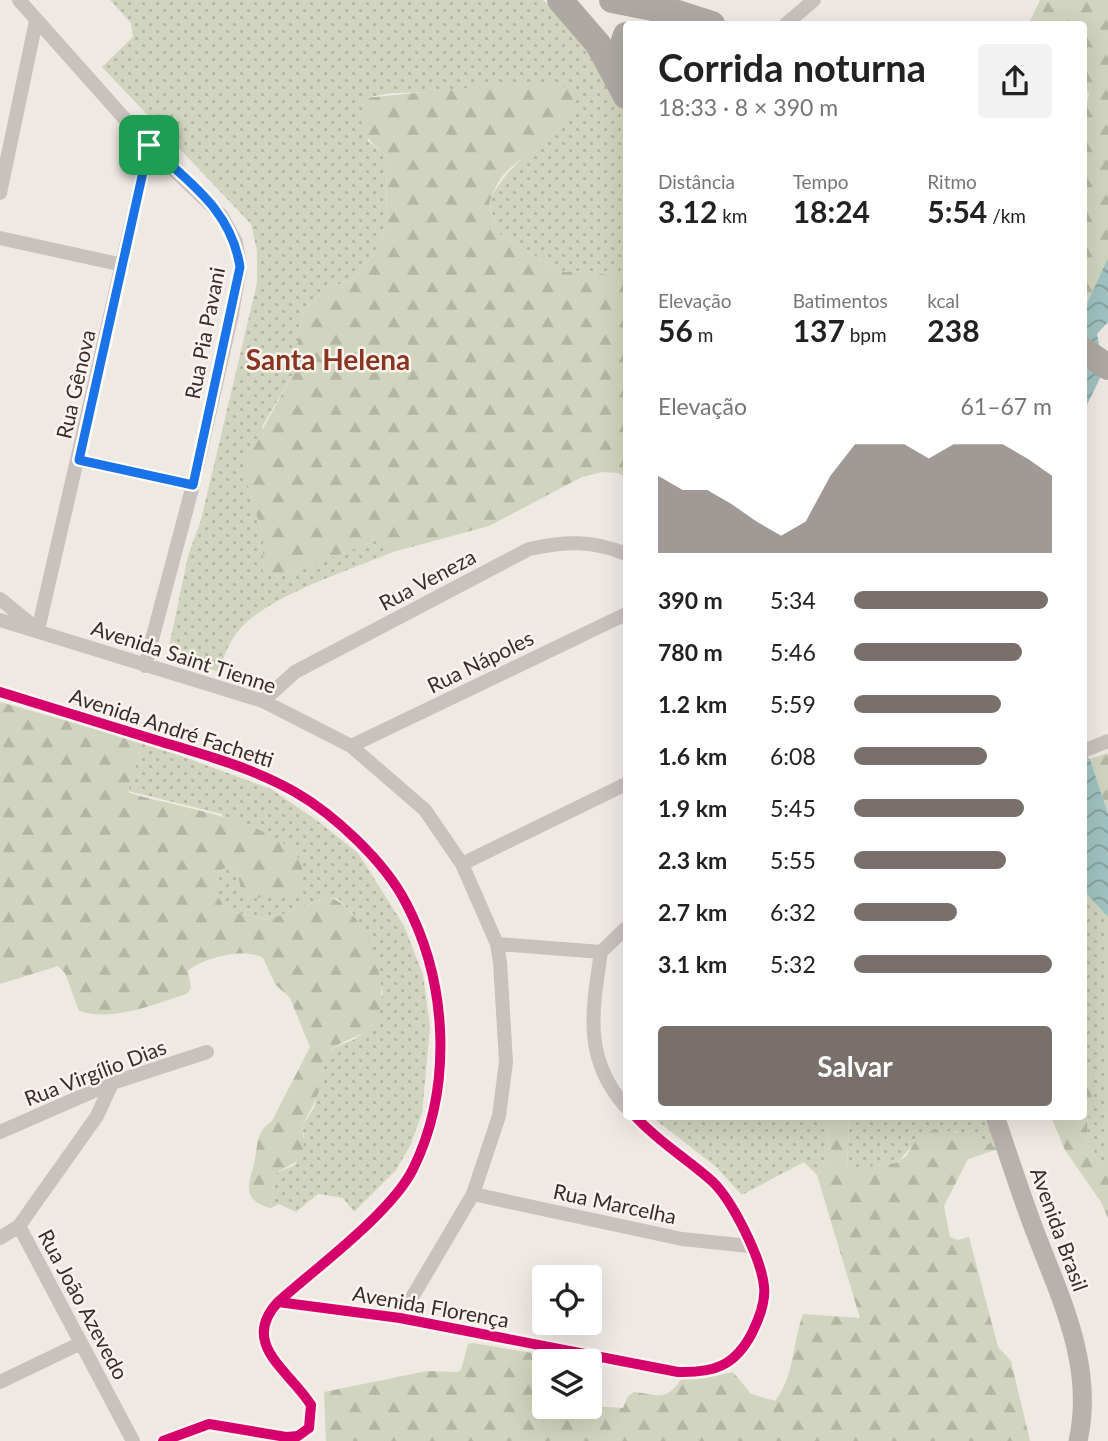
<!DOCTYPE html>
<html lang="pt">
<head>
<meta charset="utf-8">
<style>
  :root { --surface:#fff; --page:#f2f2f2; --text:#222; --muted:#767676; --accent:#796f6b }
  body { margin:0; font-family:Lato,sans-serif; background:var(--page); color:var(--text); height:100vh; display:flex; flex-direction:column; font-size:26px; white-space:nowrap }
  * { box-sizing:border-box; margin:0 }
  p { font-size:23px; color:var(--muted) }
  .icon { flex:none; width:38px; height:38px; fill:none; stroke:currentColor; stroke-width:2; stroke-linecap:round; stroke-linejoin:round }
  .map { position:relative; flex:1; overflow:hidden }
  .drawer { position:absolute; left:623px; top:21px; width:464px; height:1099px; display:flex; flex-direction:column; background:var(--surface); border-radius:7px; box-shadow:0 7px 28px #0002 }
  .drawer>* { flex:none }
  .controls { position:absolute; left:532px; top:1265px; display:grid; gap:14px }
  .controls a { display:grid; place-items:center; width:70px; height:70px; border-radius:7px; background:var(--surface); box-shadow:0 7px 28px #0002; font-size:35px }
  .pin { position:absolute; display:grid; place-items:center; width:60px; height:60px; color:#fff; margin:-30px; border-radius:14px; box-shadow:0 4px 10px #0006 }
  .round { display:grid; place-items:center; flex:none; width:74px; height:74px; border-radius:7px; background:var(--page) }
  .summary { display:flex; align-items:center; justify-content:space-between; height:119px; padding:0 35px }
  h1 { font-size:38px; font-weight:700; line-height:52px }
  .stats { display:grid; grid-template-columns:repeat(3,1fr); gap:10px; height:119px; padding:7px 35px }
  .stats div { display:grid; align-content:center }
  .stats b { font-size:30px; font-weight:700 }
  .stats small { font-size:19px; font-weight:400 }
  .stats p { font-size:19px }
  .chart { height:196px; padding:14px 35px }
  .chart p { display:flex; justify-content:space-between }
  .chart svg { width:100%; height:126px; margin-top:7px; fill:var(--accent); opacity:.7 }
  .cta { display:flex; gap:14px; margin-top:auto; padding:14px 35px }
  .cta a { flex:1; height:80px; border-radius:7px; background:var(--accent); color:#fff; font-size:28px; font-weight:700; line-height:80px; text-align:center }
  ul { padding:0 35px; list-style:none; font-size:23px }
  li { display:grid; grid-template-columns:112px 84px 1fr; align-items:center; height:52px }
  li i { height:18px; border-radius:9px; background:var(--accent) }
  .map>svg:first-child { display:block }
  .grass { fill:url(#grass-dots) }
  .forest { fill:url(#forest-firs) }
  .water { fill:url(#water-waves) }
  .lines { fill:none; stroke-linecap:round; stroke-linejoin:round }
  .street { stroke:#c8c1bd; stroke-width:14 }
  .secondary { stroke:#b9b1ad; stroke-width:19 }
  .highway { stroke:#aea8a3; stroke-width:26 }
  .cycleway-casing { stroke:#fbf3ed; stroke-width:15 }
  .cycleway { stroke:#d6006c; stroke-width:10 }
  .route-casing { stroke:#fff; stroke-width:14 }
  .route { stroke:#1a73e8; stroke-width:9 }
  .labels { text-anchor:middle; dominant-baseline:central; stroke-width:5; stroke-linejoin:round; paint-order:stroke }
  .street-label { font-size:21px; fill:#3a2e2a; stroke:#fbf3ed }
  .district-label { font-size:28px; font-weight:bold; fill:#8a3422; stroke:#fbf3ed }
</style>
</head>
<body>
<div class="map">
<svg width="1108" height="1441" viewBox="0 0 1108 1441">
  <defs>
    <pattern id="grass-dots" width="8" height="8" patternUnits="userSpaceOnUse" patternTransform="scale(1.75)"><rect width="8" height="8" fill="#d1d4be"/><path d="M2 2h.1M6 6h.1" fill="none" stroke="#b4b6a3" stroke-width="1.8" stroke-linecap="round"/></pattern>
    <pattern id="forest-firs" width="22" height="20" patternUnits="userSpaceOnUse" patternTransform="scale(1.75)"><rect width="22" height="20" fill="#d1d4be"/><path d="M5 1l3.5 6h-7zM16 11l3.5 6h-7z" fill="#b4b6a3"/></pattern>
    <pattern id="water-waves" width="16" height="10" patternUnits="userSpaceOnUse" patternTransform="scale(1.75)"><rect width="16" height="10" fill="#a0c2c0"/><path d="M0 5q4-4 8 0t8 0" fill="none" stroke="#839e9c"/></pattern>
  </defs>
  <rect width="100%" height="100%" fill="#efe9e4"/>
  <path class="grass" d="M 110,0 L 543,0 L 576,25 L 626,98 L 626,278 L 587,271 L 560,272 L 497,232 L 489,202 C 505,169 531,150 560,128 L 447,92 L 391,93 L 365,98 L 368,141 L 387,156 L 386,225 L 379,246 L 355,279 L 326,288 L 303,311 L 292,376 L 263,425 L 248,485 L 263,537 L 263,573 L 280,577 L 384,537 L 393,552 C 351,570 269,595 240,629 C 229,641 223,657 220,672 L 167,656 L 188,556 L 201,520 L 257,283 L 257,251 L 251,224 L 102,67 L 133,37 L 131,23 Z
    M 143,742 L 271,789 L 319,822 L 358,853 L 404,926 L 423,975 L 430,1027 L 422,1113 L 411,1144 L 396,1170 L 354,1212 L 343,1198 L 318,1194 L 296,1212 L 279,1204 L 270,1208 L 276,1173 L 295,1165 L 304,1136 L 302,1126 L 314,1108 L 327,1054 L 335,1047 L 355,1039 L 373,1025 L 383,993 L 368,943 L 353,914 L 338,899 L 328,897 L 268,920 L 226,910 L 215,891 L 219,871 L 229,866 L 237,874 L 244,894 L 222,814 L 128,791 Z
    M 1083,890 L 1108,917 L 1108,1179 L 1088,1142 L 1087,1122 L 1092,1101 L 1090,1068 L 1083,1048 Z
    M 988,1116 L 998,1149 L 956,1131 L 911,1147 L 897,1163 L 875,1165 L 856,1175 L 847,1169 L 849,1117 Z
    M 652,1117 L 828,1117 L 829,1159 L 817,1175 L 804,1162 L 742,1195 L 715,1166 Z"/>
  <path class="forest" d="M 1040,0 L 1108,0 L 1108,258 L 1086,306 L 1083,305 L 1083,118 L 1089,94 L 1083,86 L 1083,24 L 1033,24 L 1030,21 Z
    M 526,82 L 559,83 L 573,94 C 579,131 520,152 501,178 C 496,185 492,195 489,203 L 497,232 L 560,272 L 587,271 L 626,278 L 626,478 L 618,473 L 603,472 L 582,477 L 489,526 L 393,552 L 383,538 L 280,577 L 263,573 L 263,537 L 248,485 L 246,459 L 292,376 L 303,311 L 326,288 L 355,279 L 379,246 L 386,225 L 387,156 C 365,138 356,128 365,98 Z
    M 0,702 L 143,742 L 128,792 C 161,806 337,826 297,892 C 277,897 263,901 243,894 L 237,874 L 229,866 L 219,871 L 215,891 L 226,910 L 268,920 L 328,897 C 362,904 391,982 379,1014 C 368,1042 335,1037 327,1056 C 323,1065 323,1077 320,1087 C 316,1102 309,1112 302,1126 C 306,1160 305,1157 276,1173 L 270,1208 C 238,1199 251,1180 255,1159 C 258,1142 257,1131 272,1121 L 310,1047 L 290,998 L 275,984 L 263,958 C 245,947 202,958 188,971 L 191,988 L 187,994 C 153,1004 115,1022 79,1011 L 65,973 L 58,966 L 0,984 Z
    M 1108,753 L 1108,814 L 1090,759 Z
    M 1083,1048 L 1090,1068 L 1092,1101 L 1087,1122 L 1088,1142 L 1108,1179 L 1108,1218 L 1101,1202 L 1065,1150 L 1051,1117 L 1083,1116 Z
    M 828,1117 L 849,1117 L 847,1169 L 856,1174 L 875,1165 L 897,1163 L 906,1156 L 917,1139 L 935,1129 L 968,1134 L 998,1149 L 968,1159 L 944,1206 L 950,1237 L 958,1240 L 969,1237 L 998,1347 L 1011,1361 L 1030,1441 L 326,1441 L 324,1392 L 427,1371 L 457,1372 L 461,1370 L 468,1344 L 473,1343 L 580,1361 L 544,1362 L 544,1407 L 590,1407 L 590,1363 L 597,1365 L 590,1406 L 623,1408 L 628,1396 L 634,1392 C 660,1395 666,1402 682,1378 L 711,1377 L 733,1372 L 751,1394 L 775,1401 C 795,1375 792,1344 803,1314 L 860,1318 L 817,1175 L 829,1159 Z"/>
  <path class="water" d="M 1108,258 L 1108,322 L 1097,334 L 1104,370 L 1083,413 L 1083,312 Z
    M 1083,754 L 1090,759 L 1108,814 L 1108,917 L 1083,890 Z"/>
  <g class="lines">
    <path class="street" d="M 19,0 L 149,146 L 221,215 L 236,242 L 240,267 L 232,314 L 193,485 L 145,666
      M 786,24 L 814,0
      M 0,193 L 36,21
      M 0,238 L 123,265
      M 79,460 L 193,485
      M 0,599 L 37,629
      M 0,620 L 263,701 L 351,746 L 425,810 L 462,864 L 497,944 L 500,962 L 506,1062 L 499,1116 L 473,1194 L 400,1318
      M 38,630 L 149,146
      M 0,692 C 54,709 108,725 162,742 C 208,756 253,768 295,792 C 335,815 385,862 406,903 C 448,983 453,1088 413,1169 C 392,1212 316,1268 278,1302 C 239,1344 290,1371 311,1405 L 309,1428 L 298,1436 L 286,1437 L 209,1424 L 163,1441
      M 263,701 L 295,672 L 529,549 C 565,541 593,540 626,554
      M 351,746 L 626,614
      M 1083,751 L 1108,741
      M 462,864 L 626,784
      M 497,944 L 601,952
      M 601,952 C 592,1012 583,1059 626,1107
      M 601,952 L 626,928
      M 0,1132 L 112,1083 L 207,1052
      M 473,1194 L 682,1239 L 749,1246
      M 19,1226 L 133,1441
      M 0,1238 L 19,1226 L 97,1116 L 112,1083
      M 278,1302 L 400,1318 L 678,1372 C 714,1373 735,1366 752,1333 C 759,1319 766,1302 764,1286 C 761,1258 733,1202 713,1182 C 688,1159 658,1142 635,1116
      M 0,1382 L 81,1343"/>
    <path class="secondary" d="M 995,1116 C 1008,1154 1020,1192 1034,1229 C 1060,1297 1095,1366 1078,1441"/>
    <path class="highway" d="M 560,0 L 598,44 L 626,96
      M 612,0 L 678,13 L 712,24
      M 617,80 L 619,55 L 626,35
      M 1083,350 L 1108,367"/>
    <g class="cycleway-casing">
      <path id="cycleway" d="M 0,692 C 54,709 108,725 162,742 C 208,756 253,768 295,792 C 335,815 385,862 406,903 C 448,983 453,1088 413,1169 C 392,1212 316,1268 278,1302 C 239,1344 290,1371 311,1405 L 309,1428 L 298,1436 L 286,1437 L 209,1424 L 163,1441
        M 278,1302 L 400,1318 L 678,1372 C 714,1373 735,1366 752,1333 C 759,1319 766,1302 764,1286 C 761,1258 733,1202 713,1182 C 688,1159 658,1142 635,1116"/>
    </g>
    <use href="#cycleway" class="cycleway"/>
  </g>
  <g class="lines">
    <g class="route-casing">
      <path id="route" d="M 149,145 C 189,183 231,209 240,267 L 193,485 L 79,460 Z"/>
    </g>
    <use href="#route" class="route"/>
  </g>
  <g class="labels">
    <g class="street-label">
      <text transform="translate(204 333) rotate(-79)">Rua Pia Pavani</text>
      <text transform="translate(75 384) rotate(-77)">Rua Gênova</text>
      <text transform="translate(427 579) rotate(-28)">Rua Veneza</text>
      <text transform="translate(184 656) rotate(18)">Avenida Saint Tienne</text>
      <text transform="translate(480 661) rotate(-26)">Rua Nápoles</text>
      <text transform="translate(172 727) rotate(18)">Avenida André Fachetti</text>
      <text transform="translate(95 1072) rotate(-21)">Rua Virgílio Dias</text>
      <text transform="translate(615 1203) rotate(12)">Rua Marcelha</text>
      <text transform="translate(1060 1229) rotate(70)">Avenida Brasil</text>
      <text transform="translate(84 1304) rotate(62)">Rua João Azevedo</text>
      <text transform="translate(431 1306) rotate(10)">Avenida Florença</text>
    </g>
    <g class="district-label">
      <text x="328" y="359">Santa Helena</text>
    </g>
  </g>
</svg>
<div class="controls">
<a><svg class="icon" aria-label="locate" viewBox="0 0 24 24"><circle cx="12" cy="12" r="6"/><path d="M12 2v4M12 18v4M2 12h4M18 12h4"/></svg></a>
<a><svg class="icon" aria-label="layers" viewBox="0 0 24 24"><path d="M12 4l9 5-9 5-9-5zM3 14l9 5 9-5"/></svg></a>
</div>
<div class="pin" style="left:149px;top:145px;background:#1e9e55"><svg class="icon" aria-label="arrive" viewBox="0 0 24 24"><path d="M6 21V4h12l-3 4 3 4H6"/></svg></div>
<section class="drawer">
<div class="summary"><div><h1>Corrida noturna</h1><p>18:33 · 8 × 390 m</p></div><a class="round"><svg class="icon" aria-label="share" viewBox="0 0 24 24"><path d="M12 15V3M7 8l5-5 5 5M5 13v7h14v-7"/></svg></a></div>
<div class="stats">
<div><p>Distância</p><b>3.12<small> km</small></b></div>
<div><p>Tempo</p><b>18:24</b></div>
<div><p>Ritmo</p><b>5:54<small> /km</small></b></div>
</div>
<div class="stats">
<div><p>Elevação</p><b>56<small> m</small></b></div>
<div><p>Batimentos</p><b>137<small> bpm</small></b></div>
<div><p>kcal</p><b>238</b></div>
</div>
<div class="chart"><p><span>Elevação</span>61–67 m</p>
<svg viewBox="0 0 160 44" preserveAspectRatio="none"><path d="M0 44V17L10 22L20 22L30 27L40 33L50 38L60 33L70 17L80 6L90 6L100 6L110 11L120 6L130 6L140 6L150 11L160 17V44z"/></svg>
</div>
<ul>
<li><b>390 m</b>5:34<i style="width:98%"></i></li>
<li><b>780 m</b>5:46<i style="width:85%"></i></li>
<li><b>1.2 km</b>5:59<i style="width:74%"></i></li>
<li><b>1.6 km</b>6:08<i style="width:67%"></i></li>
<li><b>1.9 km</b>5:45<i style="width:86%"></i></li>
<li><b>2.3 km</b>5:55<i style="width:77%"></i></li>
<li><b>2.7 km</b>6:32<i style="width:52%"></i></li>
<li><b>3.1 km</b>5:32<i style="width:100%"></i></li>
</ul>
<div class="cta"><a>Salvar</a></div>
</section>
</div>
</body>
</html>
